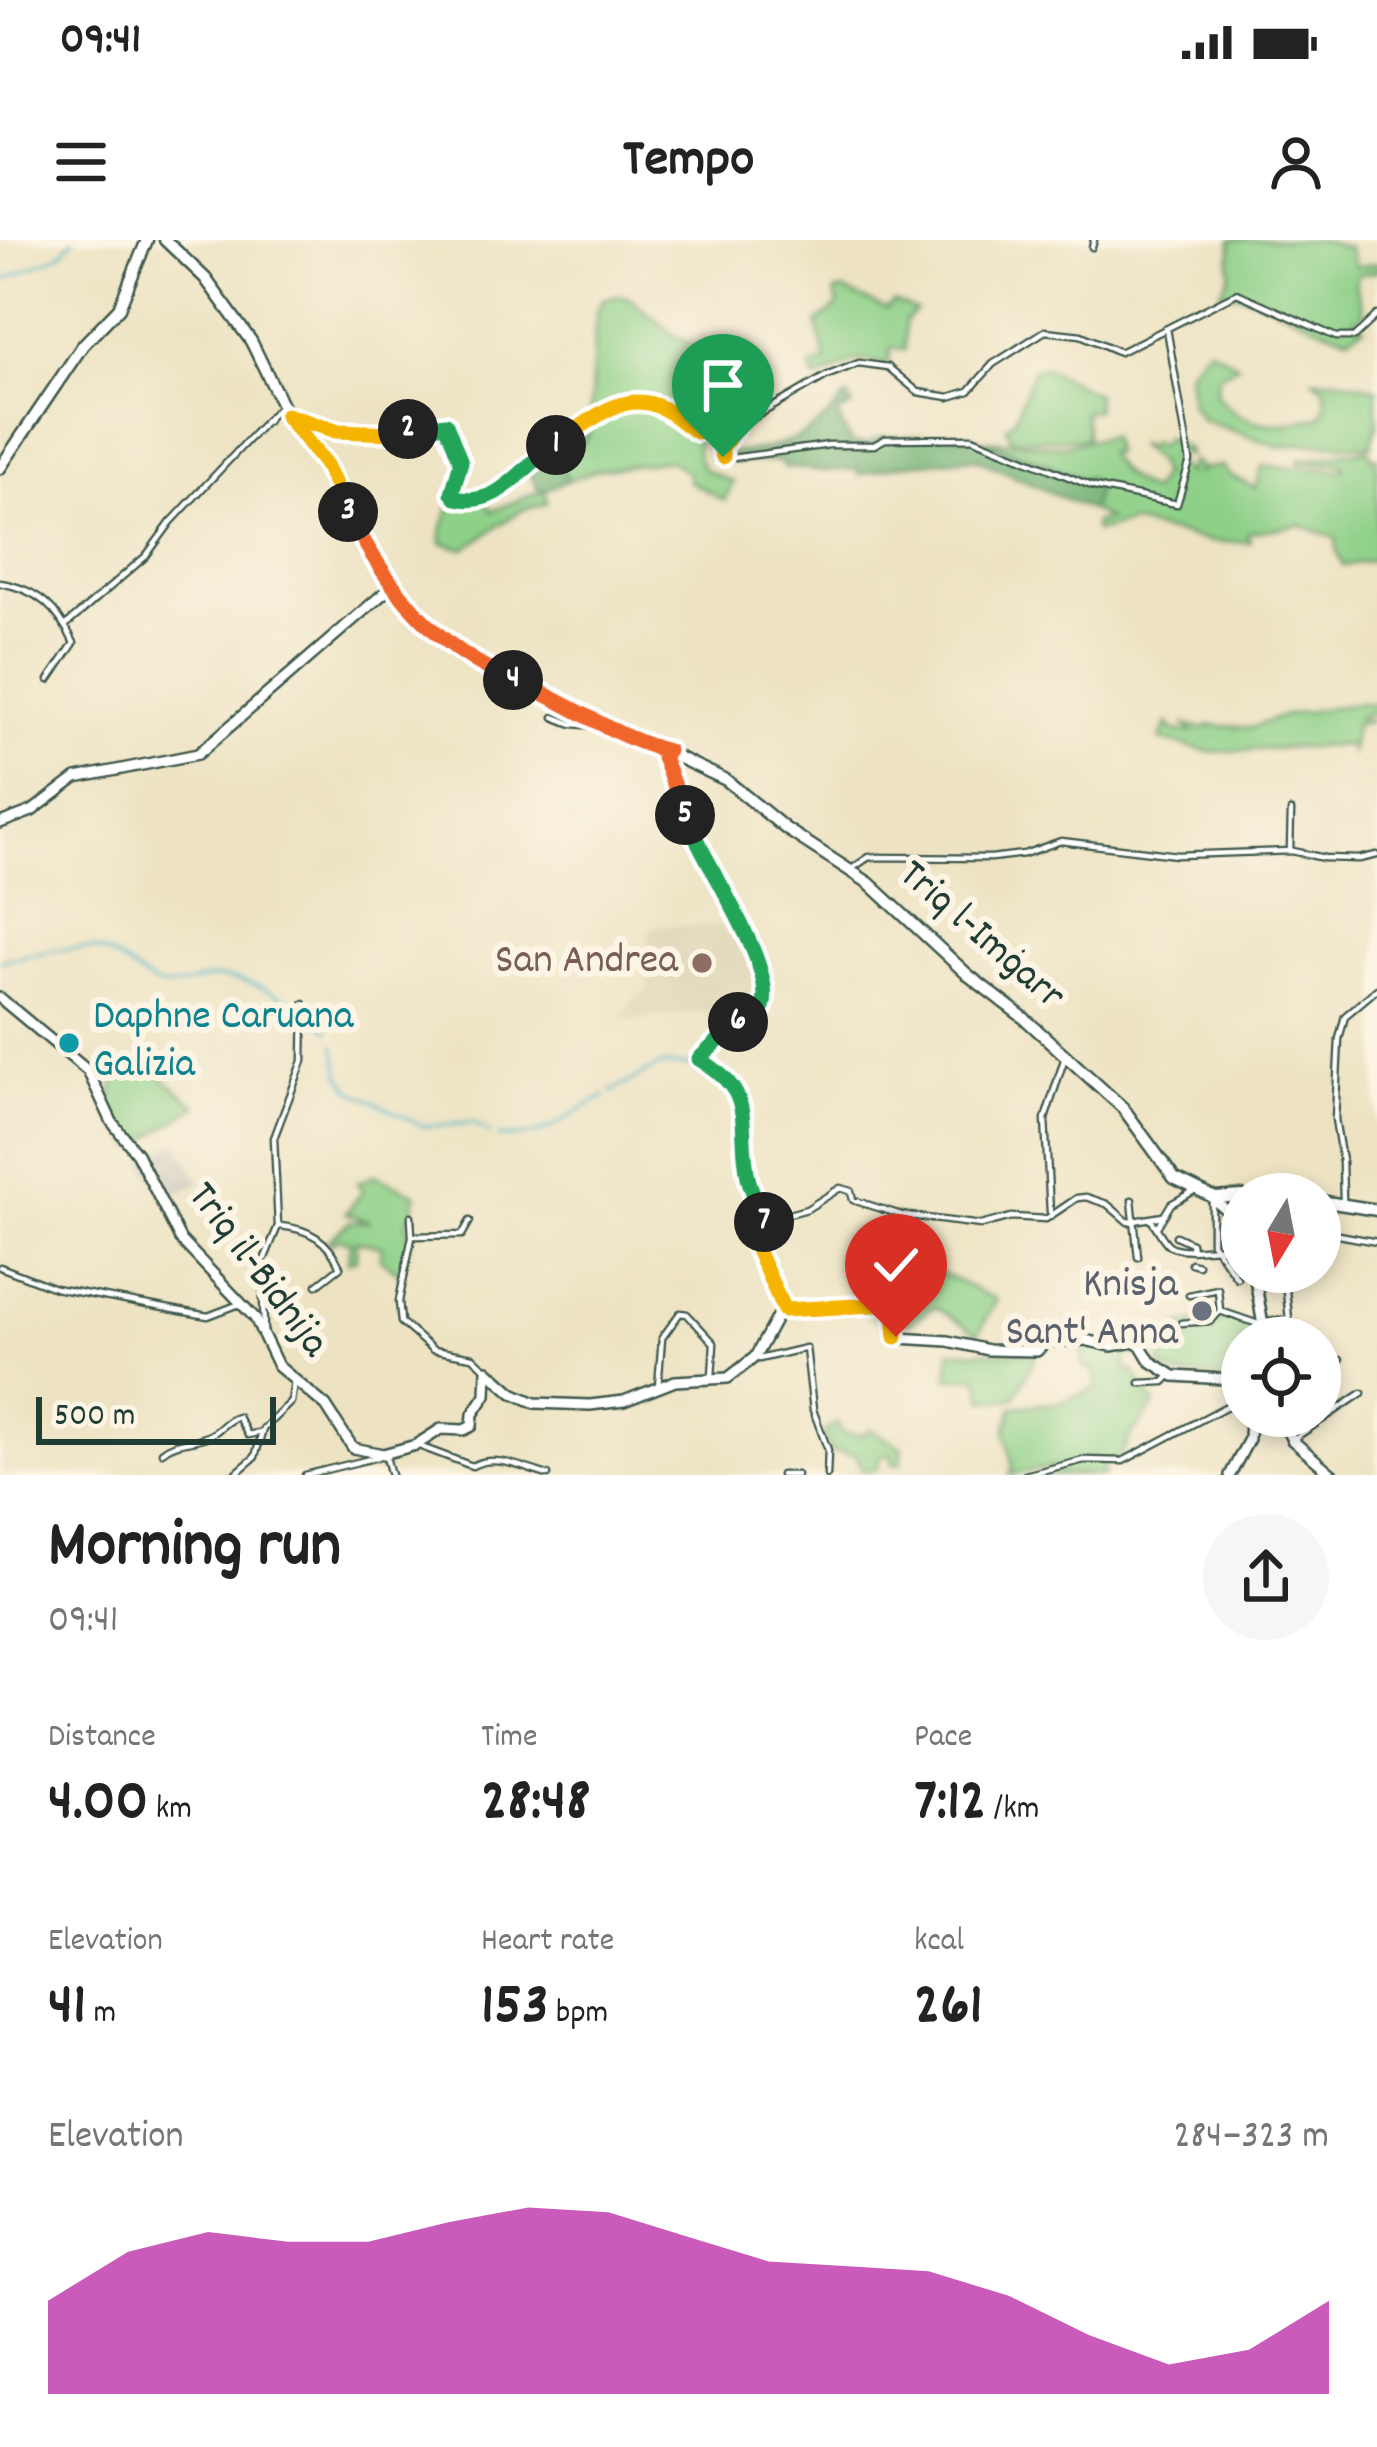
<!DOCTYPE html>
<html lang="en">
<head>
<meta charset="utf-8">
<style>
  :root { --surface:#fff; --page:#f6f6f6; --text:#222; --muted:#767676; --accent:#b5179e }
  body { margin:0; font-family:Dekko,sans-serif; background:var(--page); color:var(--text); height:100vh; display:flex; flex-direction:column; font-size:45px; white-space:nowrap }
  * { box-sizing:border-box; margin:0 }
  p { font-size:39px; color:var(--muted) }
  .icon { flex:none; width:66px; height:66px; fill:none; stroke:currentColor; stroke-width:2; stroke-linecap:round; stroke-linejoin:round }
  .map { position:relative; height:1235px; overflow:hidden }
  .side { display:flex; flex-direction:column; background:var(--surface); flex:1 }
  .side>* { flex:none }
  .needle { width:78px; rotate:190deg }
  .fabs { position:absolute; left:1221px; top:933px; display:grid; gap:24px }
  .fabs a { display:grid; place-items:center; width:120px; height:120px; border-radius:50%; background:var(--surface); box-shadow:0 6px 18px #0003; font-size:60px }
  .scale { position:absolute; left:36px; bottom:30px; width:240px; box-sizing:border-box; padding-left:12px; border:6px solid #1f3d34; border-top:0; font-size:33px; line-height:42px; white-space:nowrap; color:#1f3d34; -webkit-text-stroke:9px #fcf5e5; paint-order:stroke }
  .pin { position:absolute; display:grid; place-items:center; width:102px; height:102px; color:#fff; margin:-123px -51px; border-radius:50% 50% 50% 0; rotate:-45deg; box-shadow:0 0 12px #0007 }
  .pin .icon { rotate:45deg }
  .km { position:absolute; width:60px; height:60px; margin:-30px; border-radius:50%; background:#222; color:#fff; font-size:33px; line-height:60px; text-align:center }
  .round { display:grid; place-items:center; flex:none; width:126px; height:126px; border-radius:63px; background:var(--page) }
  .overview { display:flex; align-items:center; justify-content:space-between; height:204px; padding:0 48px }
  h1 { font-size:66px; font-weight:800; line-height:90px }
  .figures { display:grid; grid-template-columns:repeat(3,1fr); gap:18px; height:204px; padding:12px 48px }
  .figures div { display:grid; align-content:center }
  .figures b { font-size:60px; font-weight:800 }
  .figures small { font-size:33px; font-weight:400 }
  .figures p { font-size:33px }
  .chart { height:336px; padding:24px 48px }
  .chart p { display:flex; justify-content:space-between }
  .chart svg { width:100%; height:216px; margin-top:12px; fill:var(--accent); opacity:.7 }
  .status { display:flex; justify-content:space-between; align-items:center; height:84px; padding:0 60px; background:var(--surface); direction:ltr }
  .status svg { height:33px; fill:currentColor }
  header { display:flex; justify-content:space-between; align-items:center; height:156px; padding:0 48px; background:var(--surface); font-size:54px; font-weight:800 }
  .map>svg:first-child { display:block }
  .built { fill:#dfd4b5 }
  .industrial { fill:#c8c4b8 }
  .green { fill:#8ed088; stroke:#56865e; stroke-width:3 }
  .forest { fill:#72b274; stroke:#487854; stroke-width:3 }
  .lines { fill:none; stroke-linecap:round; stroke-linejoin:round }
  .stream { stroke:#49b3c7; stroke-width:3 }
  .street-casing { stroke:#3e5649; stroke-width:9 }
  .secondary-casing { stroke:#3e5649; stroke-width:14 }
  .primary-casing { stroke:#3e5649; stroke-width:15 }
  .street { stroke:#fff; stroke-width:4.5 }
  .secondary { stroke:#fff; stroke-width:9 }
  .primary { stroke:#fff; stroke-width:10 }
  .split-1-casing { stroke:#fff; stroke-width:24 }
  .split-2-casing { stroke:#fff; stroke-width:24 }
  .split-3-casing { stroke:#fff; stroke-width:24 }
  .split-4-casing { stroke:#fff; stroke-width:24 }
  .split-5-casing { stroke:#fff; stroke-width:24 }
  .split-6-casing { stroke:#fff; stroke-width:24 }
  .split-7-casing { stroke:#fff; stroke-width:24 }
  .split-8-casing { stroke:#fff; stroke-width:24 }
  .split-1 { stroke:#f5b400; stroke-width:15 }
  .split-2 { stroke:#22a559; stroke-width:15 }
  .split-3 { stroke:#f5b400; stroke-width:15 }
  .split-4 { stroke:#f0652b; stroke-width:15 }
  .split-5 { stroke:#f0652b; stroke-width:15 }
  .split-6 { stroke:#22a559; stroke-width:15 }
  .split-7 { stroke:#22a559; stroke-width:15 }
  .split-8 { stroke:#f5b400; stroke-width:15 }
  .education-dot { fill:#8d6e63; stroke:#fcf5e5; stroke-width:4.5 }
  .culture-dot { fill:#0f9aa8; stroke:#fcf5e5; stroke-width:4.5 }
  .worship-dot { fill:#6b7280; stroke:#fcf5e5; stroke-width:4.5 }
  .labels { text-anchor:middle; dominant-baseline:central; stroke-width:12; stroke-linejoin:round; paint-order:stroke }
  .street-label { font-size:42px; fill:#1f3d34; stroke:#fcf5e5 }
  .education-label { font-size:42px; fill:#785e54; stroke:#fcf5e5; text-anchor:end }
  .culture-label { font-size:42px; fill:#0d838f; stroke:#fcf5e5; text-anchor:start }
  .worship-label { font-size:42px; fill:#5b616d; stroke:#fcf5e5; text-anchor:end }
</style>
</head>
<body>
<div class="status"><b>09:41</b><svg viewBox="0 0 49 12"><path d="M0 12V9h3v3zM5 12V6h3v6zM10 12V3h3v9zM15 12V0h3v12zM26 1h20v11H26zM47 4h2v5h-2z"/></svg></div>
<header><svg class="icon" aria-label="menu" viewBox="0 0 24 24"><path d="M4 6h16M4 12h16M4 18h16"/></svg>Tempo<svg class="icon" aria-label="person" viewBox="0 0 24 24"><circle cx="12" cy="8" r="4"/><path d="M4 21q1-7 8-7t8 7"/></svg></header>
<div class="map">
<svg width="1377" height="1235" viewBox="0 0 1377 1235">
  <rect width="100%" height="100%" fill="#fcf5e5"/>
  <filter id="ink" filterUnits="userSpaceOnUse"><feTurbulence type="fractalNoise" baseFrequency=".00833" numOctaves="2"/><feDisplacementMap in="SourceGraphic" scale="24" xChannelSelector="R" yChannelSelector="G"/><feConvolveMatrix kernelMatrix="1 2 1 2 8 2 1 2 1" color-interpolation-filters="sRGB"/></filter>
  <filter id="wash" filterUnits="userSpaceOnUse"><feTurbulence type="fractalNoise" baseFrequency=".004" numOctaves="4" result="noise"/><feDisplacementMap in="SourceGraphic" scale="48" xChannelSelector="R" yChannelSelector="G"/><feGaussianBlur stdDeviation="2.7" result="paint"/><feColorMatrix in="noise" values="0 0 0 0 0 0 0 0 0 0 0 0 0 0 0 0 0 1.4 0 .05"/><feComposite in="paint" operator="in"/></filter>
  <g filter="url(#wash)">
    <rect width="100%" height="100%" fill="#ede3c3"/>
    <path class="built" d="M 741,684 L 766,758 L 760,767 L 750,774 L 729,777 L 703,772 L 620,781 L 633,761 L 647,751 L 651,712 L 648,694 L 653,686 Z"/>
    <path class="industrial" d="M 177,903 L 201,942 L 164,960 L 142,919 Z"/>
    <path class="green" d="M 1231,0 L 1320,0 L 1348,8 L 1356,27 L 1377,23 L 1377,31 L 1359,34 L 1355,43 L 1364,73 L 1354,80 L 1364,87 L 1350,96 C 1304,89 1267,51 1220,53 L 1230,34 Z
      M 843,50 L 886,69 L 894,62 L 916,71 L 905,81 L 905,110 L 891,108 L 888,124 L 858,120 L 816,140 L 811,128 L 826,121 L 817,83 L 838,66 L 835,52 Z
      M 618,55 L 630,58 L 675,96 L 710,114 L 696,121 L 697,139 L 683,135 L 681,155 L 688,157 L 673,174 C 646,155 617,161 590,177 L 596,75 L 602,60 Z
      M 1209,107 L 1238,125 L 1219,135 L 1216,153 C 1236,181 1269,190 1302,180 C 1308,178 1315,180 1320,176 C 1328,169 1325,157 1325,148 L 1314,139 L 1338,139 L 1377,148 L 1377,184 L 1371,206 L 1304,203 L 1280,207 L 1202,180 L 1191,165 L 1188,130 Z
      M 1044,127 L 1096,154 L 1096,170 L 1084,171 L 1087,199 L 1011,199 L 1006,187 L 1015,178 L 1033,130 Z
      M 624,165 L 661,168 L 698,194 L 697,213 L 703,229 L 733,242 L 725,261 L 689,241 L 688,233 L 669,220 L 596,230 L 567,241 L 561,222 L 586,200 L 594,179 Z
      M 1110,196 L 1114,213 L 1107,212 C 1115,232 1132,242 1151,252 L 1161,235 L 1157,223 L 1136,204 L 1147,207 L 1151,202 L 1158,206 L 1166,198 L 1187,209 L 1188,216 L 1178,212 L 1172,218 L 1187,234 L 1191,221 L 1198,224 L 1198,234 L 1201,229 L 1222,226 L 1229,235 L 1256,248 L 1262,226 L 1343,230 L 1343,223 L 1299,223 L 1300,219 C 1324,219 1345,210 1369,210 L 1372,218 L 1377,217 L 1377,319 L 1343,326 L 1337,312 L 1336,298 L 1300,285 L 1247,293 L 1250,302 L 1212,302 L 1131,283 L 1095,292 L 1094,283 L 1108,279 L 1091,271 L 1093,256 L 1083,240 L 987,200 L 1062,206 Z
      M 546,249 L 547,263 L 521,270 L 465,309 L 442,303 L 442,290 L 451,263 C 461,258 473,263 485,259 L 492,271 Z
      M 1360,463 L 1377,465 L 1377,477 L 1368,473 L 1357,478 L 1369,481 L 1355,485 L 1351,512 L 1348,505 L 1211,512 L 1160,500 L 1168,483 L 1174,491 L 1192,493 L 1185,485 L 1204,489 L 1209,485 L 1251,488 L 1285,475 Z
      M 135,820 L 148,820 L 153,830 L 197,866 L 135,907 L 109,871 L 115,841 L 125,831 L 117,824 Z
      M 374,935 L 416,954 L 413,972 L 406,983 L 410,999 L 401,1034 L 380,1019 L 382,1006 L 356,1001 L 356,1019 L 348,1022 L 350,1001 L 338,999 L 330,1004 L 327,1001 L 351,981 L 370,981 L 346,973 L 363,951 L 357,943 Z
      M 909,1018 L 997,1060 L 978,1094 L 935,1067 L 908,1084 L 897,1075 Z
      M 1222,1076 L 1254,1086 L 1256,1098 L 1242,1098 L 1242,1139 L 1177,1136 L 1160,1126 L 1166,1104 L 1176,1104 L 1181,1085 L 1221,1081 Z
      M 1091,1104 L 1139,1107 L 1137,1116 L 1126,1118 L 1126,1131 L 1133,1131 L 1155,1165 L 1132,1194 L 1118,1221 L 1103,1220 L 1104,1235 L 1046,1235 L 1055,1227 L 1010,1235 L 1013,1229 L 1006,1191 L 1013,1167 L 1059,1163 L 1098,1148 L 1093,1129 L 1084,1128 L 1081,1112 L 1090,1111 Z
      M 950,1111 L 1037,1113 L 1014,1159 L 984,1160 L 979,1137 L 948,1138 Z
      M 837,1183 L 843,1194 L 863,1195 L 870,1189 L 903,1208 L 901,1224 L 892,1224 L 892,1215 L 879,1217 L 878,1229 L 862,1230 L 856,1215 L 830,1211 L 824,1192 Z"/>
    <path class="forest" d="M 848,157 L 853,166 L 837,175 L 852,204 L 867,204 L 880,197 L 967,195 L 1051,225 L 1051,229 L 1083,240 L 1087,237 L 1097,246 L 1091,271 L 975,218 L 900,225 L 858,235 L 857,229 L 825,231 L 784,227 L 783,223 L 775,221 L 711,222 L 711,214 C 755,212 793,209 827,177 C 834,171 839,164 848,157 Z
      M 594,179 L 586,200 L 561,222 L 567,241 L 540,252 L 526,227 L 536,216 Z"/>
    <g class="lines">
      <path class="stream" d="M 0,42 L 61,14 L 73,0
        M 0,721 C 29,716 64,705 93,709 C 119,713 145,747 167,747 C 183,747 198,739 213,738 C 247,735 308,766 329,791
        M 335,806 L 341,835 L 352,850 L 422,886 L 431,886
        M 611,852 L 661,825 L 705,826
        M 435,886 L 472,883 L 481,888
        M 486,891 L 490,893
        M 498,897 C 553,900 561,877 605,856"/>
    </g>
  </g>
  <g filter="url(#ink)">
    <g class="lines">
      <g class="street-casing">
        <path id="street" d="M 1092,7 L 1094,0
          M 1167,89 L 1190,221 L 1177,264 L 1094,247 L 972,198 L 885,199 L 874,205 L 829,205 L 732,218 L 721,212 L 736,188 L 826,136 L 859,123 L 888,127 L 918,152 L 949,157 L 969,151 L 993,124 L 1045,91 L 1081,95 L 1120,112 L 1237,53 L 1336,97 L 1354,97 L 1377,75
          M 292,175 L 336,191 L 390,193 L 444,183 L 461,222 L 453,254 L 456,258 L 473,262 L 517,242 L 522,229 L 535,217 L 615,166 L 658,166 L 698,192 L 725,180 L 736,188
          M 0,343 C 38,349 58,369 74,403 L 49,440
          M 66,385 L 146,316 L 171,282 L 277,169
          M 554,477 L 572,484 L 598,486
          M 671,521 L 689,585 L 731,660 L 767,753 L 762,769 L 734,784 L 699,819 C 758,855 737,879 748,935 C 751,951 760,966 764,981
          M 1290,611 L 1291,571
          M 850,630 L 869,617 L 991,618 L 1024,614 L 1061,601 L 1177,615 L 1292,611 L 1324,618 L 1359,619 L 1377,615
          M 1132,960 L 1138,1017
          M 1343,960 L 1342,921 L 1335,879 L 1339,799 L 1345,776 L 1377,749
          M 1212,962 L 1212,1003 L 1237,1038
          M 1320,971 L 1328,993 L 1377,1002
          M 1050,972 L 1045,879 L 1064,820
          M 411,976 L 412,997 L 399,1061 L 401,1082 L 433,1110 L 473,1117 L 487,1130
          M 1150,979 C 1157,986 1162,1000 1169,1005 C 1182,1015 1224,1006 1242,1006
          M 764,981 L 807,969 L 840,948 L 851,951 L 853,960 L 901,975 L 981,985 L 1011,977 L 1046,979 L 1077,958 L 1086,957 L 1107,964 L 1128,982 L 1163,976
          M 763,983 L 754,1002 L 785,1070
          M 280,986 C 310,989 328,1000 340,1027 L 317,1045
          M 1157,987 L 1171,964 L 1194,951
          M 413,996 L 462,995 L 470,981
          M 1176,996 L 1191,1003 L 1192,1010
          M 1191,1023 L 1198,1025
          M 0,1027 L 55,1048 L 208,1076 L 237,1065
          M 1284,1032 L 1289,1079 L 1295,1098
          M 1189,1055 L 1218,1049 L 1220,1071
          M 1265,1082 L 1289,1079
          M 1181,1083 L 1211,1081 L 1220,1071 L 1264,1086
          M 264,1091 L 262,1025 L 278,986 L 274,898 L 303,821 L 304,764
          M 1266,1091 L 1290,1086
          M 759,1119 L 806,1108 L 813,1170 L 828,1210 L 827,1235
          M 1320,1131 L 1340,1120
          M 1140,1143 L 1164,1142 L 1171,1135
          M 658,1147 L 662,1098 L 680,1073 L 687,1074 L 714,1103 L 712,1137
          M 1320,1154 L 1329,1175
          M 1292,1200 L 1362,1153
          M 419,1206 L 472,1226 C 497,1213 524,1229 548,1235
          M 162,1212 C 177,1199 195,1204 212,1194 C 223,1188 225,1180 238,1177 L 248,1195 L 262,1192
          M 386,1217 L 391,1235
          M 234,1235 L 255,1217 L 263,1189 L 291,1162 L 294,1141
          M 305,1235 L 378,1217
          M 781,1235 L 797,1235
          M 1025,1235 L 1084,1220 L 1123,1221 L 1227,1166 L 1242,1167"/>
      </g>
      <g class="secondary-casing">
        <path id="secondary" d="M 0,583 L 32,571 L 76,538 L 198,514 L 391,347
          M 0,758 L 88,831 L 112,882 L 137,914 L 180,999 L 255,1078 L 278,1126 L 326,1166 L 353,1208 L 383,1214 L 416,1205 L 441,1189 L 464,1190 L 472,1186 L 473,1174 L 486,1155 L 487,1130
          M 1213,959 L 1232,975 L 1242,996
          M 1254,1032 L 1265,1098
          M 487,1130 L 513,1153 L 535,1163 L 590,1165 L 624,1161 L 675,1141 L 728,1138 L 755,1117 L 780,1071 L 890,1064 L 896,1067 L 893,1093 L 898,1098 L 948,1101 L 988,1110 L 1037,1111 L 1047,1101 L 1085,1100 L 1111,1106 L 1133,1102 L 1141,1106 L 1150,1121 L 1174,1136 L 1242,1140
          M 1280,1176 L 1292,1200 L 1333,1235
          M 1230,1235 L 1249,1199 L 1250,1176"/>
      </g>
      <g class="primary-casing">
        <path id="primary" d="M 165,0 L 205,38 L 251,101 L 291,183 L 326,225 L 373,315 L 400,355 L 432,391 L 472,420 L 726,540 L 786,589 L 869,643 L 968,735 L 1024,778 L 1123,868 L 1174,938 L 1215,958 L 1242,956
          M 0,228 L 83,105 L 119,68 L 147,0
          M 1320,961 L 1377,970
          M 1238,980 L 1242,975"/>
      </g>
      <use href="#street" class="street"/>
      <use href="#secondary" class="secondary"/>
      <use href="#primary" class="primary"/>
    </g>
  </g>
  <g class="lines" filter="url(#ink)">
    <g class="split-1-casing">
      <path id="split-1" d="M 556,205 C 587,184 623,146 664,169 C 675,175 685,185 697,192 L 729,181 L 736,188 L 721,209 L 723,217"/>
    </g>
    <g class="split-2-casing">
      <path id="split-2" d="M 408,189 L 446,184 L 461,222 L 452,253 L 456,258 C 501,269 522,224 556,205"/>
    </g>
    <g class="split-3-casing">
      <path id="split-3" d="M 348,272 L 326,225 L 286,175 L 336,191 L 392,193 L 408,189"/>
    </g>
    <g class="split-4-casing">
      <path id="split-4" d="M 348,272 C 385,345 435,409 513,440"/>
    </g>
    <g class="split-5-casing">
      <path id="split-5" d="M 513,440 C 566,460 612,497 668,511 L 663,517 L 685,575"/>
    </g>
    <g class="split-6-casing">
      <path id="split-6" d="M 685,575 C 699,614 781,733 762,769 L 738,782"/>
    </g>
    <g class="split-7-casing">
      <path id="split-7" d="M 738,782 L 699,819 C 758,854 737,882 748,937 C 751,953 761,967 764,982"/>
    </g>
    <g class="split-8-casing">
      <path id="split-8" d="M 764,982 L 754,1003 L 784,1070 L 893,1064 L 896,1097"/>
    </g>
    <use href="#split-1" class="split-1"/>
    <use href="#split-2" class="split-2"/>
    <use href="#split-3" class="split-3"/>
    <use href="#split-4" class="split-4"/>
    <use href="#split-5" class="split-5"/>
    <use href="#split-6" class="split-6"/>
    <use href="#split-7" class="split-7"/>
    <use href="#split-8" class="split-8"/>
  </g>
  <circle class="education-dot" cx="702" cy="723" r="12"/>
  <circle class="culture-dot" cx="69" cy="803" r="12"/>
  <circle class="worship-dot" cx="1202" cy="1071" r="12"/>
  <g class="labels">
    <g class="street-label">
      <text transform="translate(980 697) rotate(41)">Triq l-Imġarr</text>
      <text transform="translate(256 1031) rotate(53)">Triq il-Bidnija</text>
    </g>
    <g class="education-label">
      <text x="678" y="723">San Andrea</text>
    </g>
    <g class="culture-label">
      <text x="93" y="779">Daphne Caruana<tspan x="93" dy="48">Galizia</tspan></text>
    </g>
    <g class="worship-label">
      <text x="1178" y="1047">Knisja<tspan x="1178" dy="48">Sant' Anna</tspan></text>
    </g>
  </g>
</svg>
<div class="fabs">
<a><svg class="needle" viewBox="-14 -14 28 28"><path d="M0-13l5 13h-10z" fill="#e53935"/><path d="M0 13l5-13h-10z" fill="#767676"/></svg></a>
<a><svg class="icon" aria-label="locate" viewBox="0 0 24 24"><circle cx="12" cy="12" r="6"/><path d="M12 2v4M12 18v4M2 12h4M18 12h4"/></svg></a>
</div>
<div class="scale">500 m</div>
<div class="pin" style="left:723px;top:217px;background:#1e9e55"><svg class="icon" aria-label="arrive" viewBox="0 0 24 24"><path d="M6 21V4h12l-3 4 3 4H6"/></svg></div>
<div class="pin" style="left:896px;top:1097px;background:#d93025"><svg class="icon" aria-label="check" viewBox="0 0 24 24"><path d="M5 12l5 5 9-10"/></svg></div>
<b class="km" style="left:556px;top:205px">1</b>
<b class="km" style="left:408px;top:189px">2</b>
<b class="km" style="left:348px;top:272px">3</b>
<b class="km" style="left:513px;top:440px">4</b>
<b class="km" style="left:685px;top:575px">5</b>
<b class="km" style="left:738px;top:782px">6</b>
<b class="km" style="left:764px;top:982px">7</b>
</div>
<section class="side">
<div class="overview"><div><h1>Morning run</h1><p>09:41</p></div><a class="round"><svg class="icon" aria-label="share" viewBox="0 0 24 24"><path d="M12 15V3M7 8l5-5 5 5M5 13v7h14v-7"/></svg></a></div>
<div class="figures">
<div><p>Distance</p><b>4.00<small> km</small></b></div>
<div><p>Time</p><b>28:48</b></div>
<div><p>Pace</p><b>7:12<small> /km</small></b></div>
</div>
<div class="figures">
<div><p>Elevation</p><b>41<small> m</small></b></div>
<div><p>Heart rate</p><b>153<small> bpm</small></b></div>
<div><p>kcal</p><b>261</b></div>
</div>
<div class="chart"><p><span>Elevation</span>284–323 m</p>
<svg viewBox="0 0 160 44" preserveAspectRatio="none"><path d="M0 44V25L10 15L20 11L30 13L40 13L50 9L60 6L70 7L80 12L90 17L100 18L110 19L120 24L130 32L140 38L150 35L160 25V44z"/></svg>
</div>
</section>
</body>
</html>
